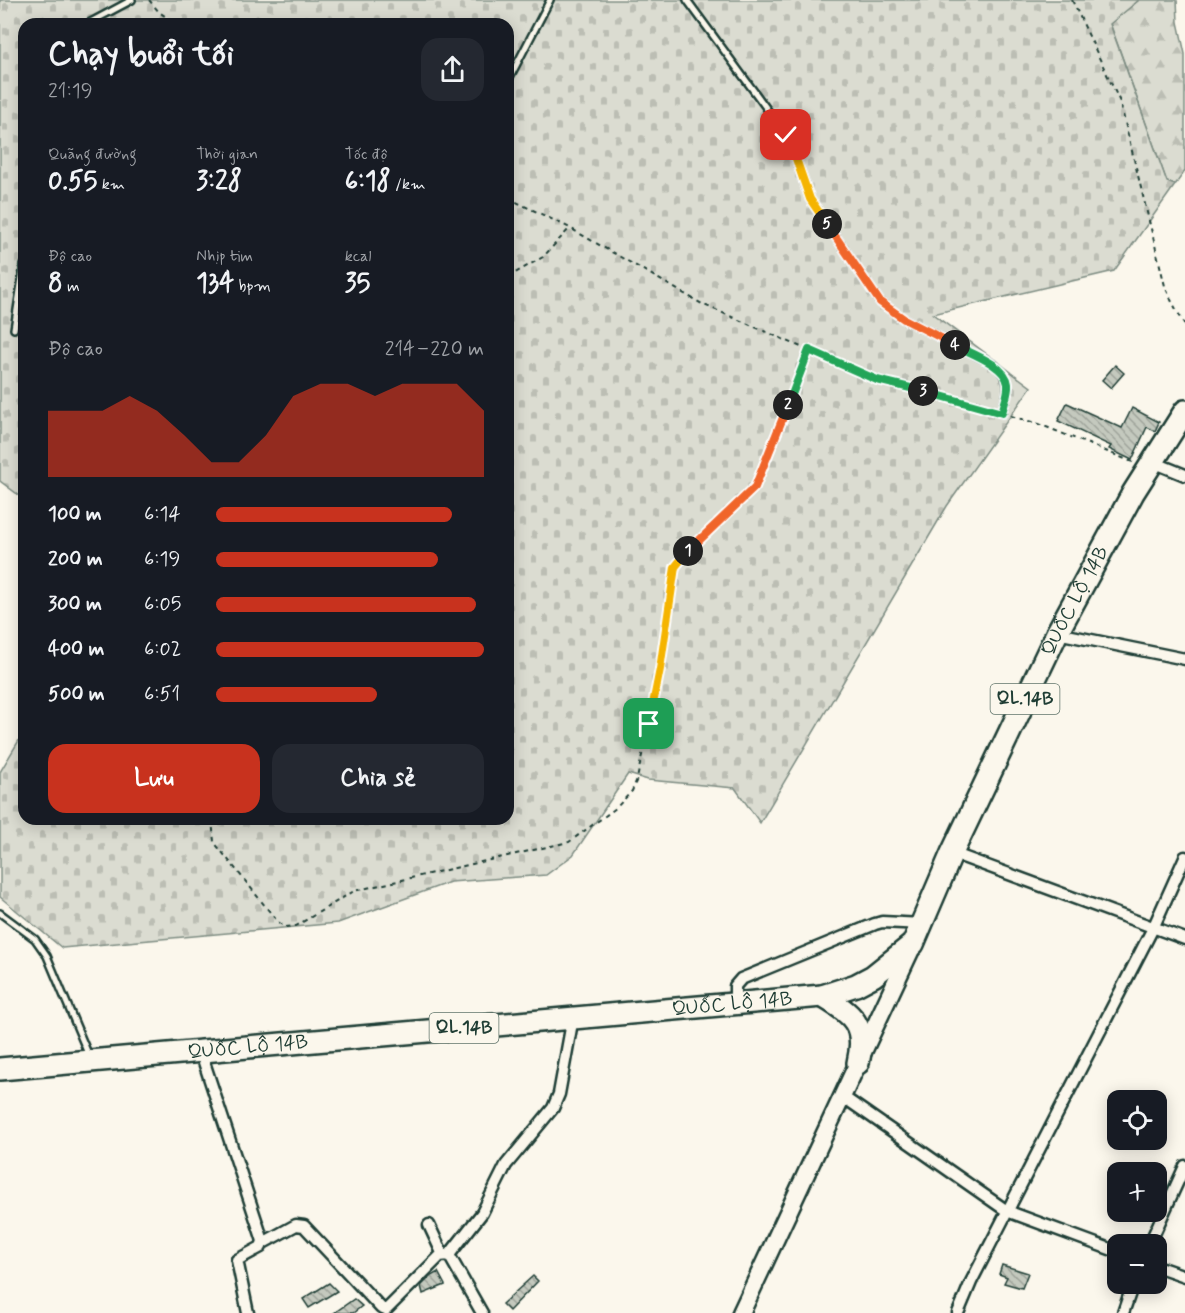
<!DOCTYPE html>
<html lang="vi">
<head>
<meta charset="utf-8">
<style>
  :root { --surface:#171b24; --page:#242831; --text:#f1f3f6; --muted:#9ea1a6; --accent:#c8321e }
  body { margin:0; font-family:Mynerve,sans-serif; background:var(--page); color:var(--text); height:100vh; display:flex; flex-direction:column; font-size:22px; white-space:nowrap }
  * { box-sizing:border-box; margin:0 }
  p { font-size:20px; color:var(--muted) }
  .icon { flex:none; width:33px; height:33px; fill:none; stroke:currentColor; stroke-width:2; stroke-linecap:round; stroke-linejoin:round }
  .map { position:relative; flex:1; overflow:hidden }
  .panel { position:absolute; left:18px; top:18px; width:496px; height:807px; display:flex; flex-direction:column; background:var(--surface); border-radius:18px; box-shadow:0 3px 15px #0003 }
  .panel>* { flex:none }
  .fabs { position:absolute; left:1107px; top:1090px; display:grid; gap:12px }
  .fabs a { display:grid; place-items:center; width:60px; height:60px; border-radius:12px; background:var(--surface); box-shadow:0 3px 15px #0003; font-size:30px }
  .pin { position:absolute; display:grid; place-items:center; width:51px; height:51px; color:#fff; margin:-26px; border-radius:12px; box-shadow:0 3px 9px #0006 }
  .km { position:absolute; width:30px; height:30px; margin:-15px; border-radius:50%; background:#222; color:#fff; font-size:16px; line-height:30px; text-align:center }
  .round { display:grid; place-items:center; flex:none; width:63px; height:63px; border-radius:18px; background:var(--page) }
  .headline { display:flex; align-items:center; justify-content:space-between; height:102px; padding:0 30px }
  h1 { font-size:33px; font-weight:700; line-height:45px }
  .figures { display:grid; grid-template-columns:repeat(3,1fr); gap:9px; height:102px; padding:6px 30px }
  .figures div { display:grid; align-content:center }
  .figures b { font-size:26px; font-weight:700 }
  .figures small { font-size:16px; font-weight:400 }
  .figures p { font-size:16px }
  .chart { height:168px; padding:12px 30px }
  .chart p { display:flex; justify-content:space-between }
  .chart svg { width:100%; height:108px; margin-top:6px; fill:var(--accent); opacity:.7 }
  .action { display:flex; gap:12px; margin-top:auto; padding:12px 30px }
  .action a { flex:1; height:69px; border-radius:18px; background:var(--accent); color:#fff; font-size:24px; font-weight:700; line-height:69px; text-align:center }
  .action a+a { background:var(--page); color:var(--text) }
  ul { padding:0 30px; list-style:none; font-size:20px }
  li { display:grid; grid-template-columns:96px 72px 1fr; align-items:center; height:45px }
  li i { height:15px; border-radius:8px; background:var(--accent) }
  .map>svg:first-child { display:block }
  .forest { fill:url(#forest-firs); stroke:#7d8c82; stroke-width:1.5 }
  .cemetery { fill:url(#cemetery-stones); stroke:#7d8c82; stroke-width:1.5 }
  .building { fill:url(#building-back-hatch); stroke:#1f3d34; stroke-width:1.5 }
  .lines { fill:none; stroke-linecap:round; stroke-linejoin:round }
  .lane-casing { stroke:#1f3d34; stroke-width:10 }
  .street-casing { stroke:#1f3d34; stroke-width:15 }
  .secondary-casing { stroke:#1f3d34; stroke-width:21 }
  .highway-casing { stroke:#1f3d34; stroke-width:26 }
  .path { stroke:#1f3d34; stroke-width:2; stroke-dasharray:4.5 4.5; stroke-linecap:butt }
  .lane { stroke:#fbf7ec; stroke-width:5 }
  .street { stroke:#fbf7ec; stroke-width:10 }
  .secondary { stroke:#fbf7ec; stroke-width:16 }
  .highway { stroke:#fbf7ec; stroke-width:21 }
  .split-1-casing { stroke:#fff; stroke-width:12 }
  .split-2-casing { stroke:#fff; stroke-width:12 }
  .split-3-casing { stroke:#fff; stroke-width:12 }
  .split-4-casing { stroke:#fff; stroke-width:12 }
  .split-5-casing { stroke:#fff; stroke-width:12 }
  .split-6-casing { stroke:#fff; stroke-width:12 }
  .split-1 { stroke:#f5b400; stroke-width:8 }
  .split-2 { stroke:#f0652b; stroke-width:8 }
  .split-3 { stroke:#22a559; stroke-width:8 }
  .split-4 { stroke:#22a559; stroke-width:8 }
  .split-5 { stroke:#f0652b; stroke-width:8 }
  .split-6 { stroke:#f5b400; stroke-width:8 }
  .labels { text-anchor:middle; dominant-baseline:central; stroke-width:6; stroke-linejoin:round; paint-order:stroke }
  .shield { fill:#fbf7ec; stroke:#61756b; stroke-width:1.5 }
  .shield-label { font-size:18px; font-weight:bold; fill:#1f3d34 }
  .street-label { font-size:20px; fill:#1f3d34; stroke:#fbf7ec }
</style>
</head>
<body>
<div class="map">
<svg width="1185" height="1313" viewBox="0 0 1185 1313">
  <defs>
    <pattern id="forest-firs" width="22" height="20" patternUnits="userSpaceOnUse" patternTransform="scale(1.5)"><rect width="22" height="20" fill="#dbdcd1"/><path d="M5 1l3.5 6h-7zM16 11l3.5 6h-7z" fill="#bcbeb4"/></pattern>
    <pattern id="cemetery-stones" width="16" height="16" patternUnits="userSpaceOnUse" patternTransform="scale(1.5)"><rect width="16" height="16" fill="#dbdcd1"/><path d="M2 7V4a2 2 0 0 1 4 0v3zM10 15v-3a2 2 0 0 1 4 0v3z" fill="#bcbeb4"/></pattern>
    <pattern id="building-back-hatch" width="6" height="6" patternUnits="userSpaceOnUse" patternTransform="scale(1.5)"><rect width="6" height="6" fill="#c4c9be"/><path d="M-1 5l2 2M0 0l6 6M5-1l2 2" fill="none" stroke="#9fa49b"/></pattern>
  </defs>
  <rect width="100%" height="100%" fill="#fbf7ec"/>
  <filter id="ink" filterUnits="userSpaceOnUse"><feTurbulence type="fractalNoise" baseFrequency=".0167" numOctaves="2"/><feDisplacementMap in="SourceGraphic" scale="12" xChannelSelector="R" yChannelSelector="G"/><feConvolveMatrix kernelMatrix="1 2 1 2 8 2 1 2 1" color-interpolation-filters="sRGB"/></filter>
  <g filter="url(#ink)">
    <path class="forest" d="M 1139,0 L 1177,0 L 1178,22 L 1185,54 L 1185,171 L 1175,185 L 1167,182 L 1110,23 Z"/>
    <path class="cemetery" d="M 0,0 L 1139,0 L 1110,24 L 1167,182 L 1175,185 L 1114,271 L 933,314 L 1031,387 L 947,506 L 760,823 L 735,788 L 648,780 L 628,774 L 573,855 L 546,875 L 450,882 L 338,923 L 62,948 L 0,897 L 0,772 L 24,732 L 24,819 L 508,819 L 508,24 L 24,24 L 24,499 L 0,481 Z"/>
    <path class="building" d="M 1115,365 L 1124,373 L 1111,388 L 1102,380 Z
      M 1067,403 L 1122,428 L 1132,408 L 1159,422 L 1155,431 L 1147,427 L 1132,460 L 1109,449 L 1111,446 L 1058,421 Z
      M 1002,1265 L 1028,1273 L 1022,1288 L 1004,1283 L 1007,1277 L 999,1274 Z
      M 438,1272 L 445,1285 L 423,1294 L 421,1286 L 431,1276 Z
      M 533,1276 L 538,1281 L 509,1311 L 502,1304 Z
      M 329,1283 L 337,1291 L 309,1308 L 303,1299 Z
      M 354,1299 L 362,1306 L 353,1313 L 334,1313 Z"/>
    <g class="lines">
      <g class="lane-casing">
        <path id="lane" d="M 687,0 L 786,135 L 794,153 L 810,199 L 880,302 L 904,319 L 995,365 C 1013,382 1008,391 1002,413
          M 87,24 L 132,0
          M 508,81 L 550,0
          M 14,329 L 24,265
          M 0,913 L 35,939 L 47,956 L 89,1056"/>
      </g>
      <g class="street-casing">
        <path id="street" d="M 1153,462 L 1185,475
          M 1057,633 L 1185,659
          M 952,853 L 1185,939
          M 735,1004 L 735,986 L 741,979 L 875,924 L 882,922 L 923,924
          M 201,1053 L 263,1241 L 261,1247 L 237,1260 L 248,1313
          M 842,1096 L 1007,1211 L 1118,1252
          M 429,1225 L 443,1255
          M 263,1243 L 296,1225 L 304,1226 L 381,1308 L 386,1310 L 440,1256 L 449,1255 L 482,1313
          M 1149,1245 L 1185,1166
          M 449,1255 L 482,1213 L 506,1165 L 553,1108 L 559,1094 L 573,1017
          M 1156,1266 L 1185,1276
          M 958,1313 L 971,1282 L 1154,926 L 1185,857
          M 1123,1313 L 1133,1284"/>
      </g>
      <g class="secondary-casing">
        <path id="secondary" d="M 741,1313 L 913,945"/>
      </g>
      <g class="highway-casing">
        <g id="highway">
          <path d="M 822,996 C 853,1014 867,1025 858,1063"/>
          <path id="s1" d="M 0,1069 L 822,996 L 856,985 L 873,976 L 913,944 L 952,853 L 1057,633 L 1133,493 L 1185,411"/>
        </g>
      </g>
      <path class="path" d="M 149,0 L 159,12 L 177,24
        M 1072,0 L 1120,102 L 1165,286 L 1172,302 L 1185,325
        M 508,198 L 570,228 L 702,304 L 877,380 L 931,393 L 994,411
        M 508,277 L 543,257 L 570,228
        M 1011,416 L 1039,424 L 1135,463
        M 212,819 L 214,842 L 278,922 L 285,927 L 296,926 L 354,891 L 569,842 L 616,808 L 632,791 L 637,779 L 660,669 L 675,567 L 684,554 L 755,487 L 809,350"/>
      <use href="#lane" class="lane"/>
      <use href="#street" class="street"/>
      <use href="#secondary" class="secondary"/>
      <use href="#highway" class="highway"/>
    </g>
  </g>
  <g class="lines" filter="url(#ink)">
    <g class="split-1-casing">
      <path id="split-1" d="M 649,724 L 660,669 L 675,567 L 688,551"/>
    </g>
    <g class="split-2-casing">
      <path id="split-2" d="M 688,551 L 755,487 L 788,405"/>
    </g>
    <g class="split-3-casing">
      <path id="split-3" d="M 788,405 L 809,350 L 877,380 L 923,391"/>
    </g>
    <g class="split-4-casing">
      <path id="split-4" d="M 923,391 L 1002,413 C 1004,404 1009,393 1008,384 C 1006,365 970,353 955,345"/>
    </g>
    <g class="split-5-casing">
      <path id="split-5" d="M 827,224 L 880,302 L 904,319 L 955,345"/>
    </g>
    <g class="split-6-casing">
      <path id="split-6" d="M 786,135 L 794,153 L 810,199 L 827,224"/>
    </g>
    <use href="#split-1" class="split-1"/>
    <use href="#split-2" class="split-2"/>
    <use href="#split-3" class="split-3"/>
    <use href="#split-4" class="split-4"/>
    <use href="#split-5" class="split-5"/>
    <use href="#split-6" class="split-6"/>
  </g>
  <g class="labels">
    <g class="shield">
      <rect x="990.5" y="684" width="69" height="30" rx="4.5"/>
      <rect x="429.5" y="1013" width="69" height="30" rx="4.5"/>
    </g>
    <g class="shield-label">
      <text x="1025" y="699">QL.14B</text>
      <text x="464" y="1028">QL.14B</text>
    </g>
    <g class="street-label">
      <text stroke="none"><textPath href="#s1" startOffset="1311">QUỐC LỘ 14B</textPath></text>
      <text stroke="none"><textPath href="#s1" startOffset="735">QUỐC LỘ 14B</textPath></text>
      <text stroke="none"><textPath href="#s1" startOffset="249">QUỐC LỘ 14B</textPath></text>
    </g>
  </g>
</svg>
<div class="fabs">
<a><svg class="icon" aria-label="locate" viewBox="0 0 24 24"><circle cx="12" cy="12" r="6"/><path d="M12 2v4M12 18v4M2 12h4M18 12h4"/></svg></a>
<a>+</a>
<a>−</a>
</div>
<div class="pin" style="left:649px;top:724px;background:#1e9e55"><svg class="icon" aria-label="arrive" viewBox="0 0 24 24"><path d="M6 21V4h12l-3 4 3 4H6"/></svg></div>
<div class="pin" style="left:786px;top:135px;background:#d93025"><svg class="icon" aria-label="check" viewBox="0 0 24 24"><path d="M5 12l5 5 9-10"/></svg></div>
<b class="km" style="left:688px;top:551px">1</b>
<b class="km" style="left:788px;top:405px">2</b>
<b class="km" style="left:923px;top:391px">3</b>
<b class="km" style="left:955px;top:345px">4</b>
<b class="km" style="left:827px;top:224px">5</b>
<section class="panel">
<div class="headline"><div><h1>Chạy buổi tối</h1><p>21:19</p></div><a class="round"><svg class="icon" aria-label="share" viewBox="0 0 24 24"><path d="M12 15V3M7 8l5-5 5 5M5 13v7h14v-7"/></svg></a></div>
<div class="figures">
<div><p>Quãng đường</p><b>0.55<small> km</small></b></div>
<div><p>Thời gian</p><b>3:28</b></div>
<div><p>Tốc độ</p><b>6:18<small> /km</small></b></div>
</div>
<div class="figures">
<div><p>Độ cao</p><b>8<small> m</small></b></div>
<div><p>Nhịp tim</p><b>134<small> bpm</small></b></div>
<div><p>kcal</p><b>35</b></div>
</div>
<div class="chart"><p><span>Độ cao</span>214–220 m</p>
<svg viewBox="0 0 160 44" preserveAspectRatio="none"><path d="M0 44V17L10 17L20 17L30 11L40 17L50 27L60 38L70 38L80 27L90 11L100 6L110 6L120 11L130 6L140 6L150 6L160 17V44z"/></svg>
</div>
<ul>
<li><b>100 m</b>6:14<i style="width:88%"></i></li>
<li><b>200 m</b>6:19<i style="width:83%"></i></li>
<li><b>300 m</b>6:05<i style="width:97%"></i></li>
<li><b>400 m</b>6:02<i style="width:100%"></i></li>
<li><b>500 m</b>6:51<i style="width:60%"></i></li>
</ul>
<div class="action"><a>Lưu</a><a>Chia sẻ</a></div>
</section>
</div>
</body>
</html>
